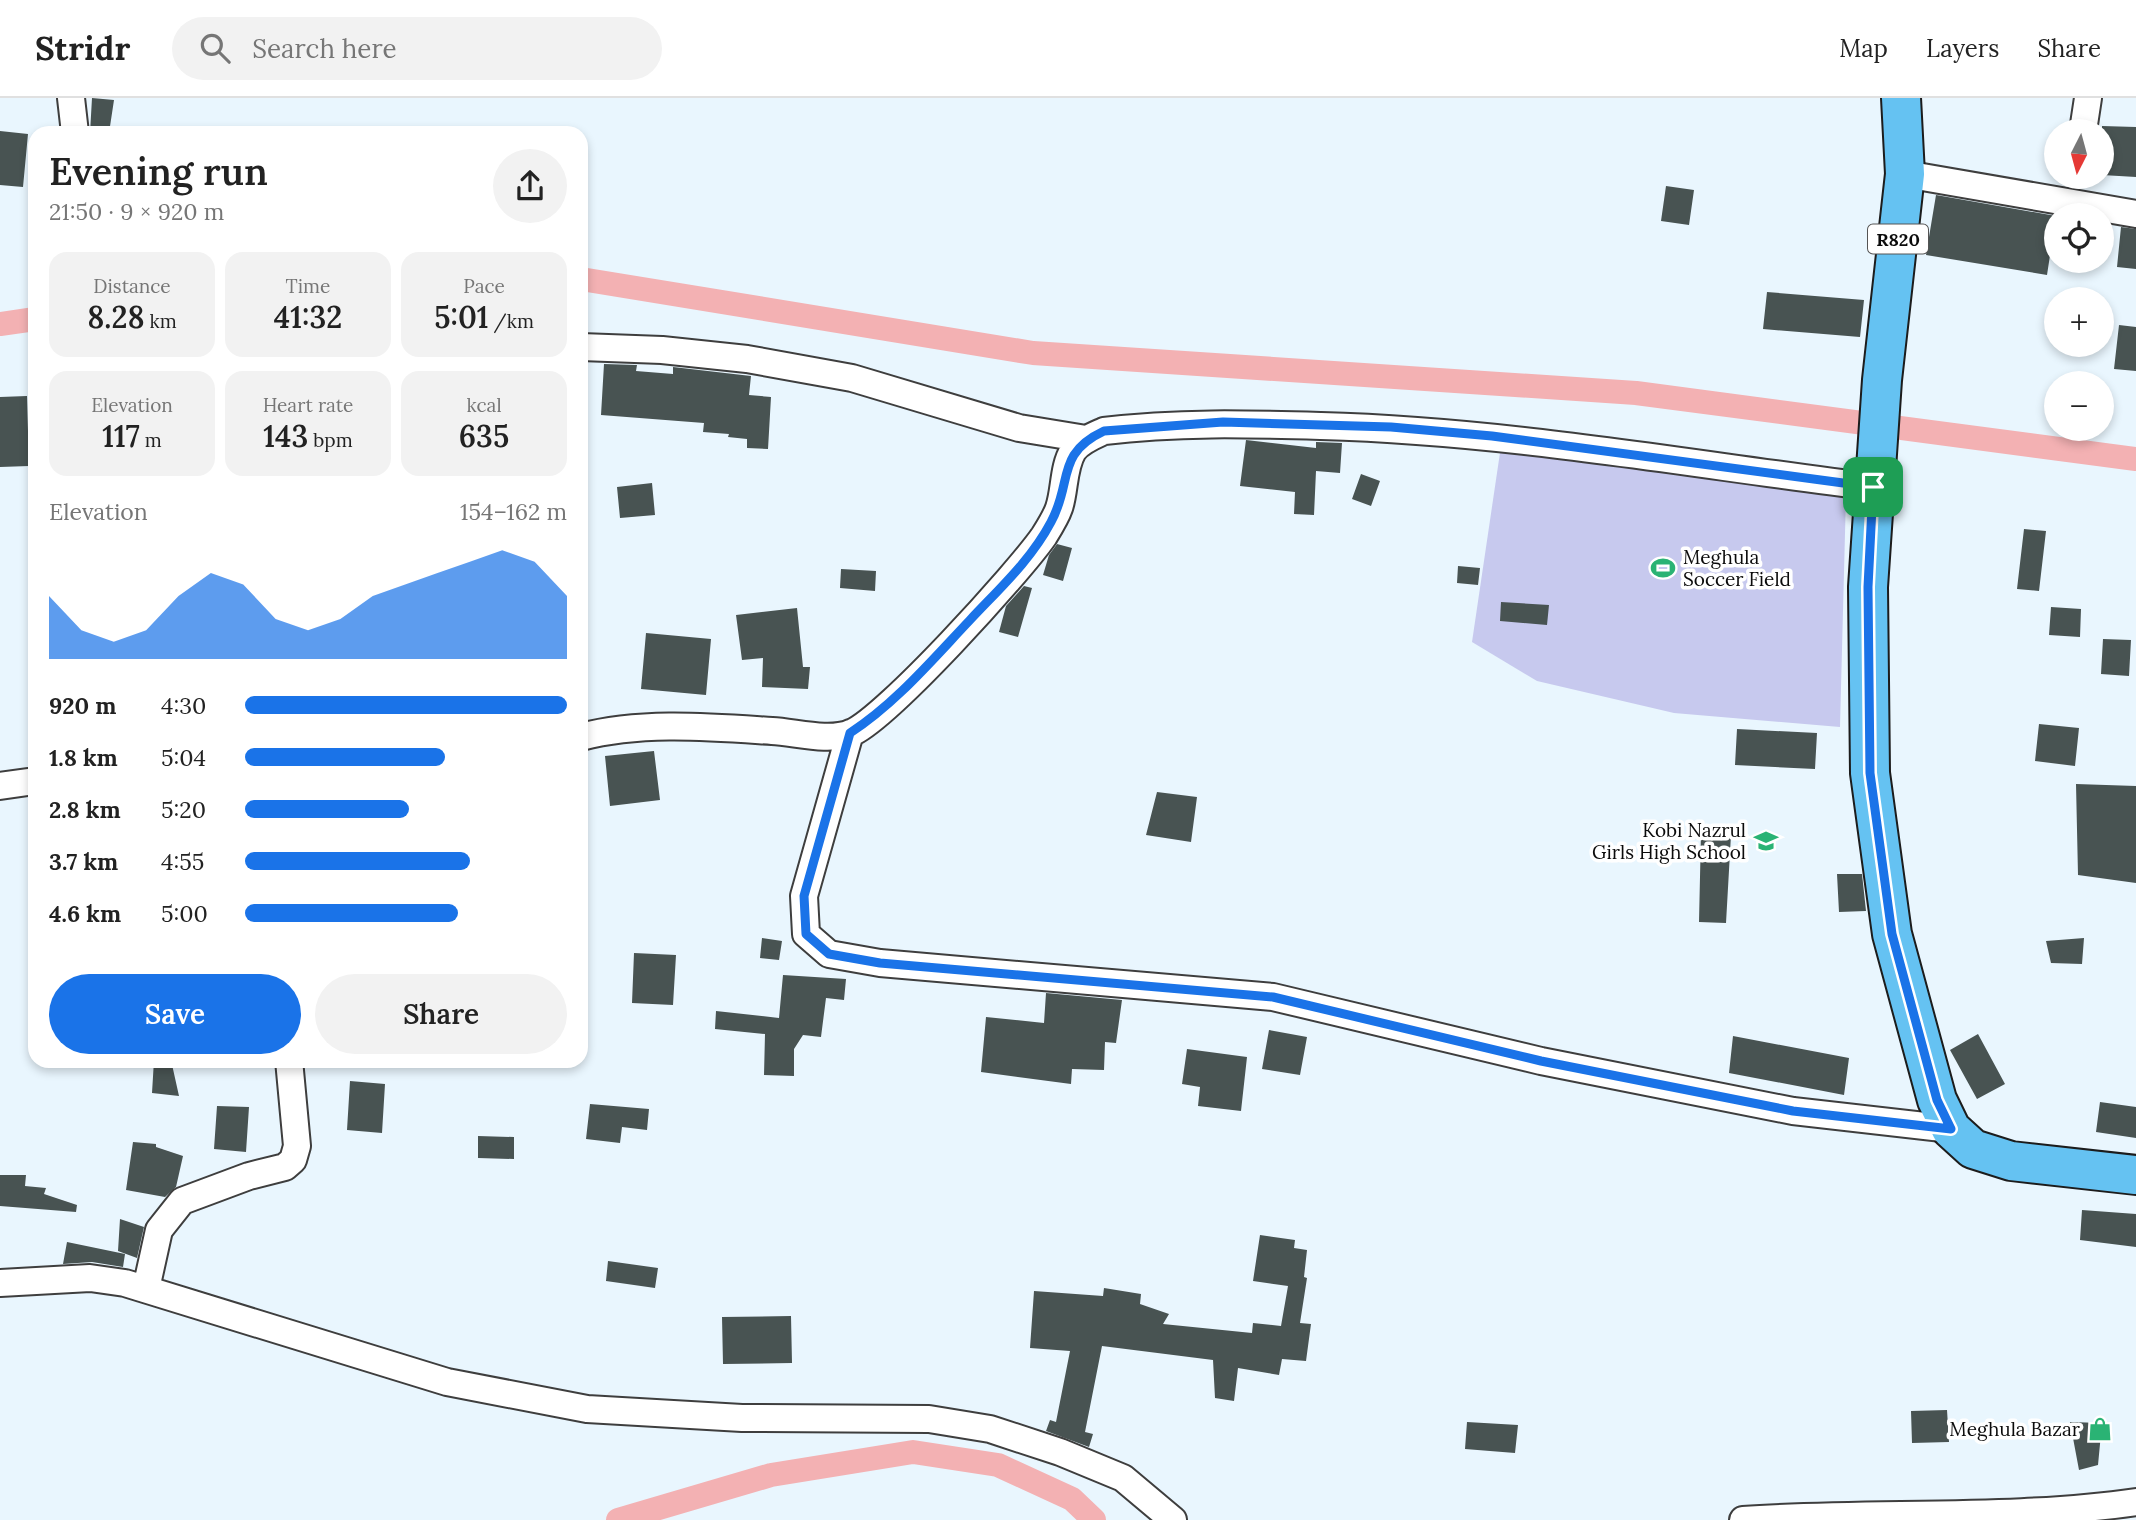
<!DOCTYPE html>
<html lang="en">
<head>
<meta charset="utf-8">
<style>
  :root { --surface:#fff; --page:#f2f2f2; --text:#222; --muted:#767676; --line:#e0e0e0; --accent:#1a73e8 }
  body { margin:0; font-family:Lora,serif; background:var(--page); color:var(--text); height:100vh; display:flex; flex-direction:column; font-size:26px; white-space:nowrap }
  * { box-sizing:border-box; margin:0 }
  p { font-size:23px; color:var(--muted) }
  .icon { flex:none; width:38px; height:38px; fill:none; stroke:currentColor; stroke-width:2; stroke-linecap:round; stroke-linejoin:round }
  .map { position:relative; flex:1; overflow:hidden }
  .panel { position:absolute; left:28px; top:28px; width:560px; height:942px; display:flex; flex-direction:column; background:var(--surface); border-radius:21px; box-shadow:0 4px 10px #0003 }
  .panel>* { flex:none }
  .needle { width:46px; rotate:186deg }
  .fabs { position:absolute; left:2044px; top:21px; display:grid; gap:14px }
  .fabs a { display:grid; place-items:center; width:70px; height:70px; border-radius:50%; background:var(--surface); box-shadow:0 4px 10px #0003; font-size:35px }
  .pin { position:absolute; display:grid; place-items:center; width:60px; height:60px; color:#fff; margin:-30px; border-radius:14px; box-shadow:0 4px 10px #0006 }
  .round { display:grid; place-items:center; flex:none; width:74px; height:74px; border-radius:37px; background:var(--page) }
  .summary { display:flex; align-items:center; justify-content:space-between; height:119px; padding:0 21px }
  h1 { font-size:38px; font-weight:600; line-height:52px }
  .stats { display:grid; grid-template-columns:repeat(3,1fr); gap:10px; height:119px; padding:7px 21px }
  .stats div { display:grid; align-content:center; border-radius:18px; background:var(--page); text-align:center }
  .stats b { font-size:30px; font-weight:600 }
  .stats small { font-size:19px; font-weight:400 }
  .stats p { font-size:19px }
  .chart { height:196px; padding:14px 21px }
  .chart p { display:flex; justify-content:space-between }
  .chart svg { width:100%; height:126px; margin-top:7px; fill:var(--accent); opacity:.7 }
  .cta { display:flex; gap:14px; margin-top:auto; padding:14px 21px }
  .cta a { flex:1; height:80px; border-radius:42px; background:var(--accent); color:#fff; font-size:28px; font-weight:600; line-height:80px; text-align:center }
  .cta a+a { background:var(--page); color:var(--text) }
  ul { padding:0 21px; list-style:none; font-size:23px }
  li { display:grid; grid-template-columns:112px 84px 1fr; align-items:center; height:52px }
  li i { height:18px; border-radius:9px; background:var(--accent) }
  header { display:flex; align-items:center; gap:42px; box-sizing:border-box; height:98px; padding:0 35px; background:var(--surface); border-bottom:2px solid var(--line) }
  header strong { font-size:33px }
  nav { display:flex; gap:38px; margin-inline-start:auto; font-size:24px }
  .search { width:490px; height:63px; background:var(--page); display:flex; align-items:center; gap:18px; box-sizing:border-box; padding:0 24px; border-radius:38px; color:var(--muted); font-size:26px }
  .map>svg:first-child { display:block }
  .pitch { fill:#c7c9ee }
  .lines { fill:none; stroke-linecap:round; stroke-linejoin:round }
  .canal { stroke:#f3b1b3; stroke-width:24 }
  .building { fill:#485352 }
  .street-casing { stroke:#3e3e3e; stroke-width:30 }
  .primary-casing { stroke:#1c1c1c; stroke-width:42 }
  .street { stroke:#fff; stroke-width:26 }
  .primary { stroke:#65c2f2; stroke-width:38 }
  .route-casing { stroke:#fff; stroke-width:14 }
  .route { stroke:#1a73e8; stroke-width:9 }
  .labels { text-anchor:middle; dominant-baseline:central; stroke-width:7; stroke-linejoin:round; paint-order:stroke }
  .shield { fill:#fff; stroke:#545454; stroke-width:2 }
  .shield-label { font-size:18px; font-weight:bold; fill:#0b0b0b }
  .poi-label { font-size:19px; fill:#0b0b0b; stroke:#fff; text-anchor:end }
</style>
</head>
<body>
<header>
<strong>Stridr</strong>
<div class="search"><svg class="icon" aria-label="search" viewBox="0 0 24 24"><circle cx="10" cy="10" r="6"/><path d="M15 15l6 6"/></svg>Search here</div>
<nav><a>Map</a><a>Layers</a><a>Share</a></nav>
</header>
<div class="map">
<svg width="2136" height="1422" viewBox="0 0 2136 1422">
  <rect width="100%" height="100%" fill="#e9f6fe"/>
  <path class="pitch" d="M 1501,348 L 1846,397 L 1840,629 L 1674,615 L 1537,583 L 1472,544 Z"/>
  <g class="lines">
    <path class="canal" d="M 581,181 L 1033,255 L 1636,295 L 2136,361
      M 0,226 L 35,221
      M 618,1422 L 771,1377 L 913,1354 L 998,1367 L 1072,1401 L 1094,1422"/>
  </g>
  <path class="building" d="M 92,0 L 114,2 L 109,35 L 90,35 Z
    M 2102,28 L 2136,29 L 2136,79 L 2102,77 Z
    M 0,33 L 28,36 L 23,89 L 0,87 Z
    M 1666,88 L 1694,92 L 1689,127 L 1661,123 Z
    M 1936,97 L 2056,118 L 2047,177 L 1926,157 Z
    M 2121,129 L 2136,131 L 2136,171 L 2117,169 Z
    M 1767,194 L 1864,202 L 1860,239 L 1763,231 Z
    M 2119,227 L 2136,229 L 2136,273 L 2114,271 Z
    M 604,266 L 637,267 L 636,273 L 673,276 L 673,269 L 751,278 L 749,297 L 771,299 L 768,351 L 747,350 L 747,341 L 728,339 L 729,336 L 703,334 L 704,325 L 601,317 Z
    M 27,298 L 29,368 L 0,369 L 0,299 Z
    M 1246,342 L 1316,350 L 1316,344 L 1342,345 L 1340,375 L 1316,373 L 1314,417 L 1294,416 L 1295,394 L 1240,388 Z
    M 1361,376 L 1380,383 L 1371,408 L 1352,401 Z
    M 652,385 L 655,417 L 620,420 L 617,389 Z
    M 2024,431 L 2046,433 L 2039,493 L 2017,491 Z
    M 1057,446 L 1072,450 L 1063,483 L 1043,477 L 1049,457 Z
    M 1458,468 L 1480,470 L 1478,487 L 1457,485 Z
    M 841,471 L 876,473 L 875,493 L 840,490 Z
    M 1024,488 L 1032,490 L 1018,539 L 999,534 L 1006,508 Z
    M 1501,504 L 1549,507 L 1547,527 L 1500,523 Z
    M 2051,509 L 2081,511 L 2080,539 L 2049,537 Z
    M 797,510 L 803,569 L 810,569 L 808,591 L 762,589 L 763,560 L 742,562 L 736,517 Z
    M 646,535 L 711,541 L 706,597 L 641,591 Z
    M 2103,541 L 2131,542 L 2129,578 L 2101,576 Z
    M 2039,626 L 2079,630 L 2075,668 L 2035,663 Z
    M 1737,631 L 1817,635 L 1815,671 L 1735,667 Z
    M 654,653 L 660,702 L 610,708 L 605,658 Z
    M 2076,686 L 2136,688 L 2136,785 L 2078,777 Z
    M 1157,694 L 1197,699 L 1191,744 L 1146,737 Z
    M 1701,734 L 1731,737 L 1726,825 L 1699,824 Z
    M 1837,776 L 1862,776 L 1866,813 L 1839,814 Z
    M 762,840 L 782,843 L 779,862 L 760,860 Z
    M 2084,840 L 2082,866 L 2051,865 L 2046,843 Z
    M 634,855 L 676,857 L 673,907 L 632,905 Z
    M 783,877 L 846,881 L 844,902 L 826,900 L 821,939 L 803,937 L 794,951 L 794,978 L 764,977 L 765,936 L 715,931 L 716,913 L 779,920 Z
    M 1046,895 L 1122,902 L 1116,945 L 1105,944 L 1104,972 L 1072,971 L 1071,986 L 981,974 L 986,919 L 1044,925 Z
    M 1269,932 L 1307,939 L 1300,977 L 1262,971 Z
    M 1978,936 L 2005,986 L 1977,1001 L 1950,952 Z
    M 1733,938 L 1849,960 L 1844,997 L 1729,975 Z
    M 1187,951 L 1247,959 L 1241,1013 L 1198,1008 L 1200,989 L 1182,986 Z
    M 154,962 L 171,962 L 179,998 L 152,995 Z
    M 350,983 L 385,986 L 382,1035 L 347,1032 Z
    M 2100,1004 L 2136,1009 L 2136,1040 L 2096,1034 Z
    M 590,1006 L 649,1011 L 647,1032 L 622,1029 L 620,1045 L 586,1041 Z
    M 217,1008 L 249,1009 L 246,1054 L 214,1051 Z
    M 478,1038 L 514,1039 L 514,1061 L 478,1060 Z
    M 133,1044 L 156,1046 L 156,1049 L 183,1058 L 176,1089 L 165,1099 L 126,1092 Z
    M 0,1077 L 26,1077 L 25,1088 L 46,1090 L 44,1096 L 77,1107 L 76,1114 L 0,1108 Z
    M 2082,1112 L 2136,1116 L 2136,1149 L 2080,1142 Z
    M 120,1121 L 144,1129 L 137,1160 L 118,1153 Z
    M 1260,1137 L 1295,1142 L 1294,1150 L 1307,1152 L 1304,1179 L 1307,1180 L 1300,1225 L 1311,1226 L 1306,1263 L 1282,1261 L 1279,1277 L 1238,1270 L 1234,1303 L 1215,1300 L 1213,1262 L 1102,1248 L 1085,1334 L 1093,1336 L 1089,1349 L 1046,1333 L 1050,1322 L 1056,1324 L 1070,1253 L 1030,1250 L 1034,1193 L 1103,1198 L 1104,1190 L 1141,1196 L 1140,1206 L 1169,1216 L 1163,1226 L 1252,1235 L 1253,1225 L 1281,1228 L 1288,1188 L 1253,1183 Z
    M 67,1144 L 125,1156 L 123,1169 L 92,1164 L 63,1166 Z
    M 608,1163 L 658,1170 L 655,1190 L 606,1183 Z
    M 791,1218 L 792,1265 L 723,1266 L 722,1219 Z
    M 1947,1312 L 1949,1344 L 1912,1345 L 1911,1313 Z
    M 1467,1324 L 1518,1327 L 1515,1355 L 1465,1351 Z
    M 2070,1324 L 2102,1325 L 2098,1367 L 2079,1372 Z"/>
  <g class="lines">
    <g class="street-casing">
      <path id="street" d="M 71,0 L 75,35
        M 2083,33 L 2088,0
        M 1905,76 L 2136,116
        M 581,249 L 662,252 L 747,261 L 852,280 L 1019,330 L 1086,341
        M 850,635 L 804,798 L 806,836 L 829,856 L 880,865 L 1273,899 L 1541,963 L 1793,1013 L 1951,1031
        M 581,639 C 641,623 710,629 772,633 C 795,634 828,644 851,635 C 886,621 1019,474 1044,438 C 1049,430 1056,419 1059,410 C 1065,393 1063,369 1073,353 C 1080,343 1093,338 1104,333 C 1176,324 1248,326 1321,328 C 1507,333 1688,366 1873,389
        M 0,688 L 35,683
        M 0,1185 L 90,1180 L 125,1185 L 447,1284 L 587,1311 L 742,1320 L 929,1321 L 990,1331 L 1060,1354 L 1123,1380 L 1173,1422
        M 146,1191 L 159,1132 L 182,1103 L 249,1078 L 285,1069 L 293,1062 L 297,1048 L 289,962
        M 1743,1422 C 1870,1413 2014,1422 2136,1404"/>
    </g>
    <g class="primary-casing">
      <path id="primary" d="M 1901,0 L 1905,76 L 1882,282 L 1868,489 L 1870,675 L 1892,836 L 1937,1002 L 1951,1031 L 1973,1051 L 2011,1063 L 2136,1077"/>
    </g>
    <use href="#street" class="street"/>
    <use href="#primary" class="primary"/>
  </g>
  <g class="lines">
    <g class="route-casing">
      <path id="route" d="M 1223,324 L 1391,329 L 1492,338 L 1873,389 L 1868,489 L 1870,675 L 1892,836 L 1937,1002 L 1951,1031 L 1793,1013 L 1541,963 L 1273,899 L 880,865 L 829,856 L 806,836 L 804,798 L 850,635 C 896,605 932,562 970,522 C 999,491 1031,462 1051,424 C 1073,384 1055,356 1104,333 Z"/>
    </g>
    <use href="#route" class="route"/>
  </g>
  <defs>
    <g id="stadium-bare" transform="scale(1.89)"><path d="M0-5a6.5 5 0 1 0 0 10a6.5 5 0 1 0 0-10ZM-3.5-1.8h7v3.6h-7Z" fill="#2ab374" stroke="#fff" stroke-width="2.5" paint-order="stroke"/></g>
    <g id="school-bare" transform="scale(1.89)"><path d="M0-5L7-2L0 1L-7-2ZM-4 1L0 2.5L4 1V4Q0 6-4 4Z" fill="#2ab374" stroke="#fff" stroke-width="2.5" paint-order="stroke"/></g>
    <g id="shop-bare" transform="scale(1.89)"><path d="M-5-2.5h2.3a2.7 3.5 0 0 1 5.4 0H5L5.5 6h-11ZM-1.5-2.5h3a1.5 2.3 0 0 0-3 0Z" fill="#2ab374" stroke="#fff" stroke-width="2.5" paint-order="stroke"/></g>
  </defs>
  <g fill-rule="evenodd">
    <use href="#stadium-bare" x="1663" y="470"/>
    <use href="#school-bare" x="1766" y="743"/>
    <use href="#shop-bare" x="2100" y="1331"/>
  </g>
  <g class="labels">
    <rect class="shield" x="1868" y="126.5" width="60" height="29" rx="5"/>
    <g class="shield-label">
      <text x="1898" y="141">R820</text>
    </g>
    <g class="poi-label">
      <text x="1683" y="459" text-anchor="start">Meghula<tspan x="1683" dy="22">Soccer Field</tspan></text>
      <text x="1746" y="732">Kobi Nazrul<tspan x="1746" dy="22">Girls High School</tspan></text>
      <text x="2080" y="1331">Meghula Bazar</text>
    </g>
  </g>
</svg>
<div class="fabs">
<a><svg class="needle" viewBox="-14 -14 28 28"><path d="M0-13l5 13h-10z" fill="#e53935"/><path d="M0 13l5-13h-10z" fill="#767676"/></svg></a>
<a><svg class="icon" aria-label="locate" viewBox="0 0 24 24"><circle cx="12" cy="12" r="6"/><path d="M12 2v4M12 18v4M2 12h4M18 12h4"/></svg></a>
<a>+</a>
<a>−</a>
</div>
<div class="pin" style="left:1873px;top:389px;background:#1e9e55"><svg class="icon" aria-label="arrive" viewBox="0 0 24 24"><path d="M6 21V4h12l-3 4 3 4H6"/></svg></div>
<section class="panel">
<div class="summary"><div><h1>Evening run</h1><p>21:50 · 9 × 920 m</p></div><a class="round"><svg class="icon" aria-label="share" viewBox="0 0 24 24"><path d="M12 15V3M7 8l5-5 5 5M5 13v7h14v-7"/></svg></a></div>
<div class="stats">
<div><p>Distance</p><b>8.28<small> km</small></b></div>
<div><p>Time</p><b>41:32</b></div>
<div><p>Pace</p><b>5:01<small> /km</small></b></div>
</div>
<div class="stats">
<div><p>Elevation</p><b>117<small> m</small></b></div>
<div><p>Heart rate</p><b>143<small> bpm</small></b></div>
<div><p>kcal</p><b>635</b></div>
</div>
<div class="chart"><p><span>Elevation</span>154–162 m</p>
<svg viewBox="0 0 160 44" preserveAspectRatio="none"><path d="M0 44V22L10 34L20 38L30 34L40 22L50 14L60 18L70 30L80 34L90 30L100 22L110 18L120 14L130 10L140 6L150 10L160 22V44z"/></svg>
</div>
<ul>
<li><b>920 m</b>4:30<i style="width:100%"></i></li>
<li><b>1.8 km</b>5:04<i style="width:62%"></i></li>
<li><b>2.8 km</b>5:20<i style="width:51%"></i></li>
<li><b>3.7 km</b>4:55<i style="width:70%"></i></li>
<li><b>4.6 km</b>5:00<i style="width:66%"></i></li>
</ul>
<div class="cta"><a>Save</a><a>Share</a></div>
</section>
</div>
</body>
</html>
